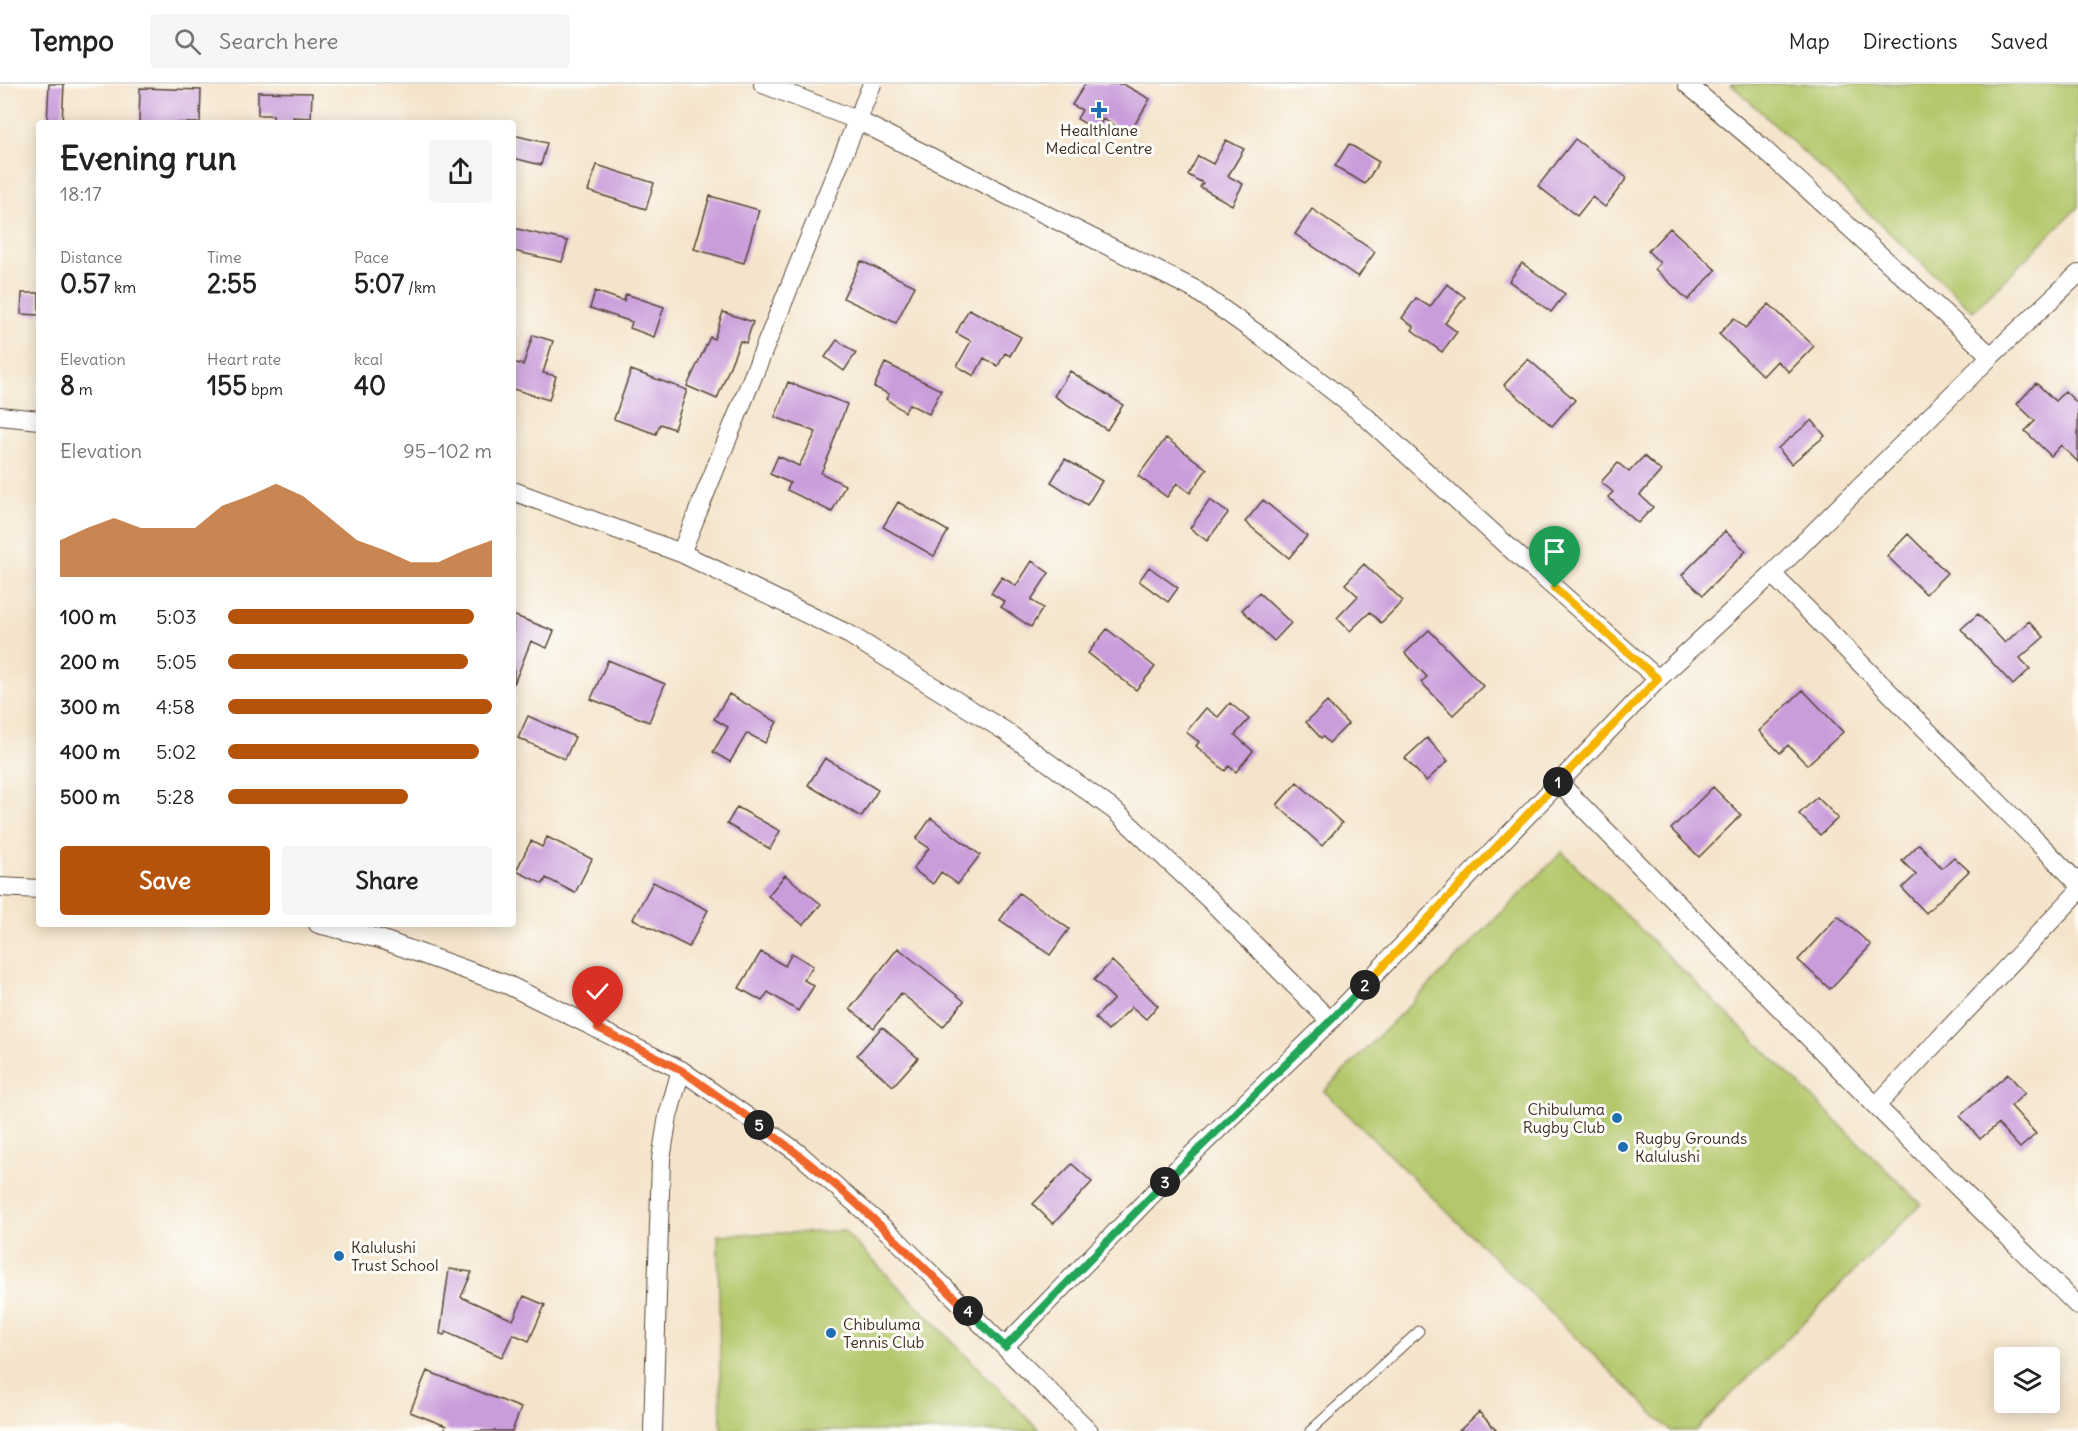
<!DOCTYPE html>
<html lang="en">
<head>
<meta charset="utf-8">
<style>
  :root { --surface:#fff; --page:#f6f6f6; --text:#222; --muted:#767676; --line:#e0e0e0; --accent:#b45309 }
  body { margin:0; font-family:Delius,sans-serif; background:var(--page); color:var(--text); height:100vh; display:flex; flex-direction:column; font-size:22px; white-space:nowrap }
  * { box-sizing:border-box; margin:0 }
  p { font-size:20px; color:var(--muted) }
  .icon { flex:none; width:33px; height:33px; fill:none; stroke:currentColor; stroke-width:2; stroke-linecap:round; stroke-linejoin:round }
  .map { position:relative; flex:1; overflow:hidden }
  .sheet { position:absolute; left:36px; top:36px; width:480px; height:807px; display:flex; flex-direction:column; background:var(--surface); border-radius:6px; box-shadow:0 3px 15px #0003 }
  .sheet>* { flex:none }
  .fabs { position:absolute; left:1994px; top:1263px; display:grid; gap:12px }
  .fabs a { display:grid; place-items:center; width:66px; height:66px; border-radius:6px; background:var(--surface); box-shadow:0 3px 15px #0003; font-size:30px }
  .pin { position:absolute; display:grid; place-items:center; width:51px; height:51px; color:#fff; margin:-62px -26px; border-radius:50% 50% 50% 0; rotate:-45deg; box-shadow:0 0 6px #0007 }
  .pin .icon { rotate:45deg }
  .km { position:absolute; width:30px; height:30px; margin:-15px; border-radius:50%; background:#222; color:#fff; font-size:16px; line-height:30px; text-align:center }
  .round { display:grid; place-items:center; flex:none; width:63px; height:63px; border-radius:6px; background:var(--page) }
  .summary { display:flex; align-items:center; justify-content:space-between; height:102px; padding:0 24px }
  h1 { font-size:33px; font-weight:700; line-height:45px }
  .metrics { display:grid; grid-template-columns:repeat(3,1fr); gap:9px; height:102px; padding:6px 24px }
  .metrics div { display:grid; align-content:center }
  .metrics b { font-size:26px; font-weight:700 }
  .metrics small { font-size:16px; font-weight:400 }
  .metrics p { font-size:16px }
  .chart { height:168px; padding:12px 24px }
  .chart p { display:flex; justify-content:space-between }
  .chart svg { width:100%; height:108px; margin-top:6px; fill:var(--accent); opacity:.7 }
  .button { display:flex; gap:12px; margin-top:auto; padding:12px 24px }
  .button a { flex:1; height:69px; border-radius:6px; background:var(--accent); color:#fff; font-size:24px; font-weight:700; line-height:69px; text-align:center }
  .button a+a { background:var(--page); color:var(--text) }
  ul { padding:0 24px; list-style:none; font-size:20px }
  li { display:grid; grid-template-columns:96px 72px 1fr; align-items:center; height:45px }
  li i { height:15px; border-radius:8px; background:var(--accent) }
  header { display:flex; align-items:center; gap:36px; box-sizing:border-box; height:84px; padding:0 30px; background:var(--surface); border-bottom:2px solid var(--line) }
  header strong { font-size:28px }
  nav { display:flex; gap:33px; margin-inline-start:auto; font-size:21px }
  .search { width:420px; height:54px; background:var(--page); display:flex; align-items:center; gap:15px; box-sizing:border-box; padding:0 21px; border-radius:6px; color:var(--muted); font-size:22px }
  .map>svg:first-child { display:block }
  .green { fill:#b4c76b; stroke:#787844; stroke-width:1.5 }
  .building { fill:#c99cdb }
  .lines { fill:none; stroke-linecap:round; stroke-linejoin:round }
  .service-casing { stroke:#574638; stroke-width:11 }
  .minor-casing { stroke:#574638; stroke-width:20 }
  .service { stroke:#fff; stroke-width:9 }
  .minor { stroke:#fff; stroke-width:18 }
  .split-1-casing { stroke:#fff; stroke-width:12 }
  .split-2-casing { stroke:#fff; stroke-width:12 }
  .split-3-casing { stroke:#fff; stroke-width:12 }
  .split-4-casing { stroke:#fff; stroke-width:12 }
  .split-5-casing { stroke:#fff; stroke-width:12 }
  .split-6-casing { stroke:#fff; stroke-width:12 }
  .split-1 { stroke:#f5b400; stroke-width:8 }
  .split-2 { stroke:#f5b400; stroke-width:8 }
  .split-3 { stroke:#22a559; stroke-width:8 }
  .split-4 { stroke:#22a559; stroke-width:8 }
  .split-5 { stroke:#f0652b; stroke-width:8 }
  .split-6 { stroke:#f0652b; stroke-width:8 }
  .poi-dot { fill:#1f6fb2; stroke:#fdfcf7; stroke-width:2 }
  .labels { text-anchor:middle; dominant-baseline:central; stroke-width:6; stroke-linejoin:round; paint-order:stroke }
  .poi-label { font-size:16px; fill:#3b2a1e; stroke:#fdfcf7; text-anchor:start }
</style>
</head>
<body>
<header>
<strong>Tempo</strong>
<div class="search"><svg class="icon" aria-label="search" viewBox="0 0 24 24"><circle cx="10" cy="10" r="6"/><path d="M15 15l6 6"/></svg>Search here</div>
<nav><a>Map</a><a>Directions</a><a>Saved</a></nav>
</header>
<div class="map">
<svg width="2078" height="1347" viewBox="0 0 2078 1347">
  <rect width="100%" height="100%" fill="#fdfcf7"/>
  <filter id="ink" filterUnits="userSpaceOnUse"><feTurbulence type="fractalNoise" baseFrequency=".0167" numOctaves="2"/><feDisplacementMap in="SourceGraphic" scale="12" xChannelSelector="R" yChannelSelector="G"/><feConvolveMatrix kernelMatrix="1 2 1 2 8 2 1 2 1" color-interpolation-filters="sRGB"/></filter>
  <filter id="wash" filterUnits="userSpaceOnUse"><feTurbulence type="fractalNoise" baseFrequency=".008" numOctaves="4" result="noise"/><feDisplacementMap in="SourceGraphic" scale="24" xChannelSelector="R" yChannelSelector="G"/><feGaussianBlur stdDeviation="1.35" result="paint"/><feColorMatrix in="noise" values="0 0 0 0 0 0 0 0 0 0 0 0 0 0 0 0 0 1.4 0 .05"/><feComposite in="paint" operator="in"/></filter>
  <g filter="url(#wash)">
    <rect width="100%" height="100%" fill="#f4e4cb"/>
    <path class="green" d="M 1731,0 L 2078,0 L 2078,123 L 1973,227 Z
      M 1562,768 L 1921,1120 L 1695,1347 L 1671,1347 L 1324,1007 Z
      M 844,1147 L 1040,1347 L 721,1347 L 718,1151 Z"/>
    <g id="blocks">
      <path class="building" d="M 49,0 L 64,0 L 62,39 L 47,39 Z
        M 1085,0 L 1123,0 L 1150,15 L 1129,50 L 1103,35 L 1097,46 L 1077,35 L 1082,26 L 1072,21 Z
        M 140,4 L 201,6 L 200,39 L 139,39 Z
        M 258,8 L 312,9 L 311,34 L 293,33 L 293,39 L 273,39 L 273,31 L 258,31 Z
        M 513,51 L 547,59 L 541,81 L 513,74 Z
        M 1575,55 L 1627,94 L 1605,123 L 1592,113 L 1577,132 L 1538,102 Z
        M 1226,56 L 1244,65 L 1228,92 L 1243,100 L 1232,121 L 1200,103 L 1203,99 L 1188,91 L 1198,72 L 1213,80 Z
        M 1349,60 L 1379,78 L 1365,100 L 1335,82 Z
        M 597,81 L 654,99 L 646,125 L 588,107 Z
        M 710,112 L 759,126 L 744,179 L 694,165 Z
        M 1312,125 L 1375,168 L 1358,193 L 1295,150 Z
        M 513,144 L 568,157 L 562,178 L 513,167 Z
        M 1670,144 L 1716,186 L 1688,216 L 1655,185 L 1660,179 L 1648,167 Z
        M 861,177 L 915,202 L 896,239 L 843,214 Z
        M 1522,179 L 1565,210 L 1551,228 L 1509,197 Z
        M 1447,200 L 1465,213 L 1445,239 L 1457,248 L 1442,268 L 1412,246 L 1414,243 L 1402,234 L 1416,214 L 1430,223 Z
        M 595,207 L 624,217 L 626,210 L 664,223 L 654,253 L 630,244 L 632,238 L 590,224 Z
        M 22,209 L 39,209 L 39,231 L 21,230 Z
        M 1769,220 L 1814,262 L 1789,288 L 1777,277 L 1763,292 L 1719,250 L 1734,234 L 1745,244 Z
        M 969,225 L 1021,253 L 1010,272 L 1005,269 L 998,282 L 984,274 L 974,292 L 957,282 L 971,257 L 956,249 Z
        M 723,228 L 753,238 L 746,259 L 740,257 L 717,315 L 687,302 L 710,253 L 714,255 Z
        M 533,251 L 553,257 L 543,289 L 556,292 L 549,316 L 513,305 L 513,278 L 523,281 Z
        M 837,256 L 856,269 L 844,287 L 825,273 Z
        M 1528,275 L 1575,316 L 1552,342 L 1504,301 Z
        M 885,279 L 941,306 L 929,330 L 909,320 L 905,328 L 886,315 L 889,310 L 874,303 Z
        M 631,286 L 687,306 L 674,345 L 660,340 L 656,350 L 614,335 Z
        M 1070,287 L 1123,321 L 1107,346 L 1054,312 Z
        M 788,298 L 847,320 L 831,364 L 832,364 L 821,389 L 845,401 L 832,428 L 787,406 L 790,399 L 770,390 L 778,372 L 799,382 L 816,348 L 775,333 Z
        M 2036,299 L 2055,317 L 2065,307 L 2078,320 L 2078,378 L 2061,361 L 2051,372 L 2025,347 L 2035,337 L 2017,320 Z
        M 1812,336 L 1825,352 L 1791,380 L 1778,364 Z
        M 1166,354 L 1207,385 L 1190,409 L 1177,399 L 1167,413 L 1138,392 Z
        M 1644,372 L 1661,387 L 1640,411 L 1653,423 L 1638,439 L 1608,413 L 1613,408 L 1601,398 L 1618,379 L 1629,388 Z
        M 1065,375 L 1102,397 L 1087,421 L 1051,398 Z
        M 1210,416 L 1228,429 L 1207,457 L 1190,444 Z
        M 1263,416 L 1307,452 L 1289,474 L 1245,438 Z
        M 898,418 L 948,447 L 934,472 L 883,443 Z
        M 1725,447 L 1746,467 L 1703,511 L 1682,491 Z
        M 1908,450 L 1947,489 L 1926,510 L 1887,472 Z
        M 1032,477 L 1049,489 L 1031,516 L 1043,524 L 1031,543 L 1001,523 L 1005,518 L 991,509 L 1002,493 L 1016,502 Z
        M 1364,480 L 1403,517 L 1381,539 L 1370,528 L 1350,547 L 1337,534 L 1358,512 L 1345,500 Z
        M 1149,483 L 1178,504 L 1168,518 L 1139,497 Z
        M 1259,509 L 1291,539 L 1274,557 L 1242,526 Z
        M 1978,530 L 2005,559 L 2029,537 L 2044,553 L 2020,574 L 2030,585 L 2013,601 L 1961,545 Z
        M 513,531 L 554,547 L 547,564 L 531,557 L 514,600 Z
        M 1107,545 L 1155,583 L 1136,606 L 1088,569 Z
        M 1429,546 L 1483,602 L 1453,631 L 1421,598 L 1427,593 L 1405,569 Z
        M 608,576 L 665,600 L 649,638 L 591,615 Z
        M 1803,606 L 1843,648 L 1807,681 L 1788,661 L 1780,669 L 1759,647 Z
        M 729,610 L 777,638 L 765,659 L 747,649 L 730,678 L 713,668 L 728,643 L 714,635 Z
        M 1327,618 L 1348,640 L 1329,659 L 1323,653 L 1321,654 L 1306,638 Z
        M 1230,619 L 1249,635 L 1235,651 L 1253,667 L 1236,688 L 1229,682 L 1225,687 L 1196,662 L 1199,658 L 1186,648 L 1206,624 L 1218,633 Z
        M 528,632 L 575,653 L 565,675 L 518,654 Z
        M 1427,654 L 1448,677 L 1426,697 L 1405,674 Z
        M 825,674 L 878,706 L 861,733 L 808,701 Z
        M 1297,698 L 1342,739 L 1322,762 L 1277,721 Z
        M 1713,703 L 1741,731 L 1699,773 L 1671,745 Z
        M 1817,713 L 1838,734 L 1820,751 L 1799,730 Z
        M 737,723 L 780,747 L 770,765 L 727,740 Z
        M 931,734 L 980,771 L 958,800 L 941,788 L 933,800 L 913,785 L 929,764 L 916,755 Z
        M 547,753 L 592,775 L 575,809 L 546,794 L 543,800 L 516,787 L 531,757 L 542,763 Z
        M 1919,760 L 1942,784 L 1954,773 L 1969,787 L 1926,829 L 1902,804 L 1916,791 L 1902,777 Z
        M 785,791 L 821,820 L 803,841 L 768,812 Z
        M 653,798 L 708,826 L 689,863 L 633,835 Z
        M 1019,809 L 1069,845 L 1050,871 L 1000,836 Z
        M 1838,832 L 1871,861 L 1830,905 L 1798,876 Z
        M 898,864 L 964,917 L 943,943 L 901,909 L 874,944 L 850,925 Z
        M 761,868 L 785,882 L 792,869 L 813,882 L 804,896 L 814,902 L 798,927 L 768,908 L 762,917 L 739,904 Z
        M 1112,877 L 1158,922 L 1146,935 L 1132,923 L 1108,947 L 1095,934 L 1114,915 L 1094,896 Z
        M 882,943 L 918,974 L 893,1002 L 857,971 Z
        M 2008,990 L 2025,1009 L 2011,1022 L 2036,1050 L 2020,1064 L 1998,1040 L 1980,1055 L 1960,1032 Z
        M 1072,1080 L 1092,1098 L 1053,1140 L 1033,1120 Z
        M 449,1185 L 472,1188 L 461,1213 L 513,1236 L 524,1212 L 545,1221 L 529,1257 L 513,1250 L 502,1273 L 446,1248 L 444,1251 L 440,1250 Z
        M 427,1287 L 521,1324 L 512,1347 L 444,1347 L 446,1342 L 410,1328 Z
        M 1479,1328 L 1497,1347 L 1459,1347 Z"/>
    </g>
  </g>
  <g filter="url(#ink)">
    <use href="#blocks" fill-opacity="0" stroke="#574638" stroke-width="1.5"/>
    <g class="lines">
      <g class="service-casing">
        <path id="service" d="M 1310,1347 L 1419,1247"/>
      </g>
      <g class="minor-casing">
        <path id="minor" d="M 763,0 L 857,36 L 1194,205 L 1287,271 L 1366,333 L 1504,459 L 1658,595
          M 1687,0 L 1759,61 L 1991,272
          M 0,332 L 39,336
          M 513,407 L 681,469 L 850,551 L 1005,647 L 1115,727 L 1211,817 L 1330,937
          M 681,469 L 872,0
          M 1772,490 L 2078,799
          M 1558,698 L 1876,1022 L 2078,1222
          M 0,803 L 39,805
          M 318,840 L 380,855 L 508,901 L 681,986 L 797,1068 L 895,1154 L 1089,1347
          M 1876,1022 L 2078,808
          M 1005,1262 L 1176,1086 L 1330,937 L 1658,595 L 1772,490 L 1991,272 L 2078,190
          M 653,1347 L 661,1075 L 668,1032 L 681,986"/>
      </g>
      <use href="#service" class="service"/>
      <use href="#minor" class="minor"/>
    </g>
  </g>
  <g class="lines" filter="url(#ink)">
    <g class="split-1-casing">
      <path id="split-1" d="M 1555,504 L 1658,595 L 1558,698"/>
    </g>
    <g class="split-2-casing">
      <path id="split-2" d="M 1365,901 L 1558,698"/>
    </g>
    <g class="split-3-casing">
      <path id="split-3" d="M 1165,1098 L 1330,937 L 1365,901"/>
    </g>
    <g class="split-4-casing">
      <path id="split-4" d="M 968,1227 L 1005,1263 L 1165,1098"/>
    </g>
    <g class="split-5-casing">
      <path id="split-5" d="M 759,1041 C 835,1095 902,1161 968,1227"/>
    </g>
    <g class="split-6-casing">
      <path id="split-6" d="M 598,944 L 681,986 L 759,1041"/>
    </g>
    <use href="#split-1" class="split-1"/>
    <use href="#split-2" class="split-2"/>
    <use href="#split-3" class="split-3"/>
    <use href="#split-4" class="split-4"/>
    <use href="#split-5" class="split-5"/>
    <use href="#split-6" class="split-6"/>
  </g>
  <g class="poi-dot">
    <path d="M1096 17h6v6h6v6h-6v6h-6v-6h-6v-6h6z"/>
    <circle cx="1617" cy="1034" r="6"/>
    <circle cx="1623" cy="1063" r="6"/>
    <circle cx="339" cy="1172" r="6"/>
    <circle cx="831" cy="1249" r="6"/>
  </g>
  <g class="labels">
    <g class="poi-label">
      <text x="1099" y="46" text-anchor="middle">Healthlane<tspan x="1099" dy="18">Medical Centre</tspan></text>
      <text x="1605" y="1025" text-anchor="end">Chibuluma<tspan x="1605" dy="18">Rugby Club</tspan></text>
      <text x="1635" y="1054">Rugby Grounds<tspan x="1635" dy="18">Kalulushi</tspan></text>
      <text x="351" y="1163">Kalulushi<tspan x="351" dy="18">Trust School</tspan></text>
      <text x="843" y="1240">Chibuluma<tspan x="843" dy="18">Tennis Club</tspan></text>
    </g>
  </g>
</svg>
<div class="fabs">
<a><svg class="icon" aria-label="layers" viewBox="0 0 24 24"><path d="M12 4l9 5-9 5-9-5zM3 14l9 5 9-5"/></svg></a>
</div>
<div class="pin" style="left:1555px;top:504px;background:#1e9e55"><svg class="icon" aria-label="arrive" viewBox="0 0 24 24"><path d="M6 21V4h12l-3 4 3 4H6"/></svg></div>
<div class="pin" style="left:598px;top:944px;background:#d93025"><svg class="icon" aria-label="check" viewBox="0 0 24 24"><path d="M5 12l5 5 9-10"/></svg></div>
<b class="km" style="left:1558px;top:698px">1</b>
<b class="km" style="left:1365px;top:901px">2</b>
<b class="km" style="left:1165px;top:1098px">3</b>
<b class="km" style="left:968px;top:1227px">4</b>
<b class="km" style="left:759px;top:1041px">5</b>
<section class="sheet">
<div class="summary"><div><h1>Evening run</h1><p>18:17</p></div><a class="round"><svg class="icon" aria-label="share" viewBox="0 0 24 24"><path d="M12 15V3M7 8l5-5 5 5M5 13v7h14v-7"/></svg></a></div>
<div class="metrics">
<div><p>Distance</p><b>0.57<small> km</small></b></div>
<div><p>Time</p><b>2:55</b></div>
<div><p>Pace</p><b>5:07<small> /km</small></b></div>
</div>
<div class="metrics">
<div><p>Elevation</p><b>8<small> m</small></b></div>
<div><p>Heart rate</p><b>155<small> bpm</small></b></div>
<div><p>kcal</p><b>40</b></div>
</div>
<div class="chart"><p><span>Elevation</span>95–102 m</p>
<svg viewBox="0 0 160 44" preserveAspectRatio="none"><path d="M0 44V29L10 24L20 20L30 24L40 24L50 24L60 15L70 11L80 6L90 11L100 20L110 29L120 33L130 38L140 38L150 33L160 29V44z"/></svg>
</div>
<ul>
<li><b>100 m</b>5:03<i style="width:93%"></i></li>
<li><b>200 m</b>5:05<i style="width:91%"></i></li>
<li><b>300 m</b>4:58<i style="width:100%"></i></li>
<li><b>400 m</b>5:02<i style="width:95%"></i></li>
<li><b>500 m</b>5:28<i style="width:68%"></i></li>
</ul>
<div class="button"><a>Save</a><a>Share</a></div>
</section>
</div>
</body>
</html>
